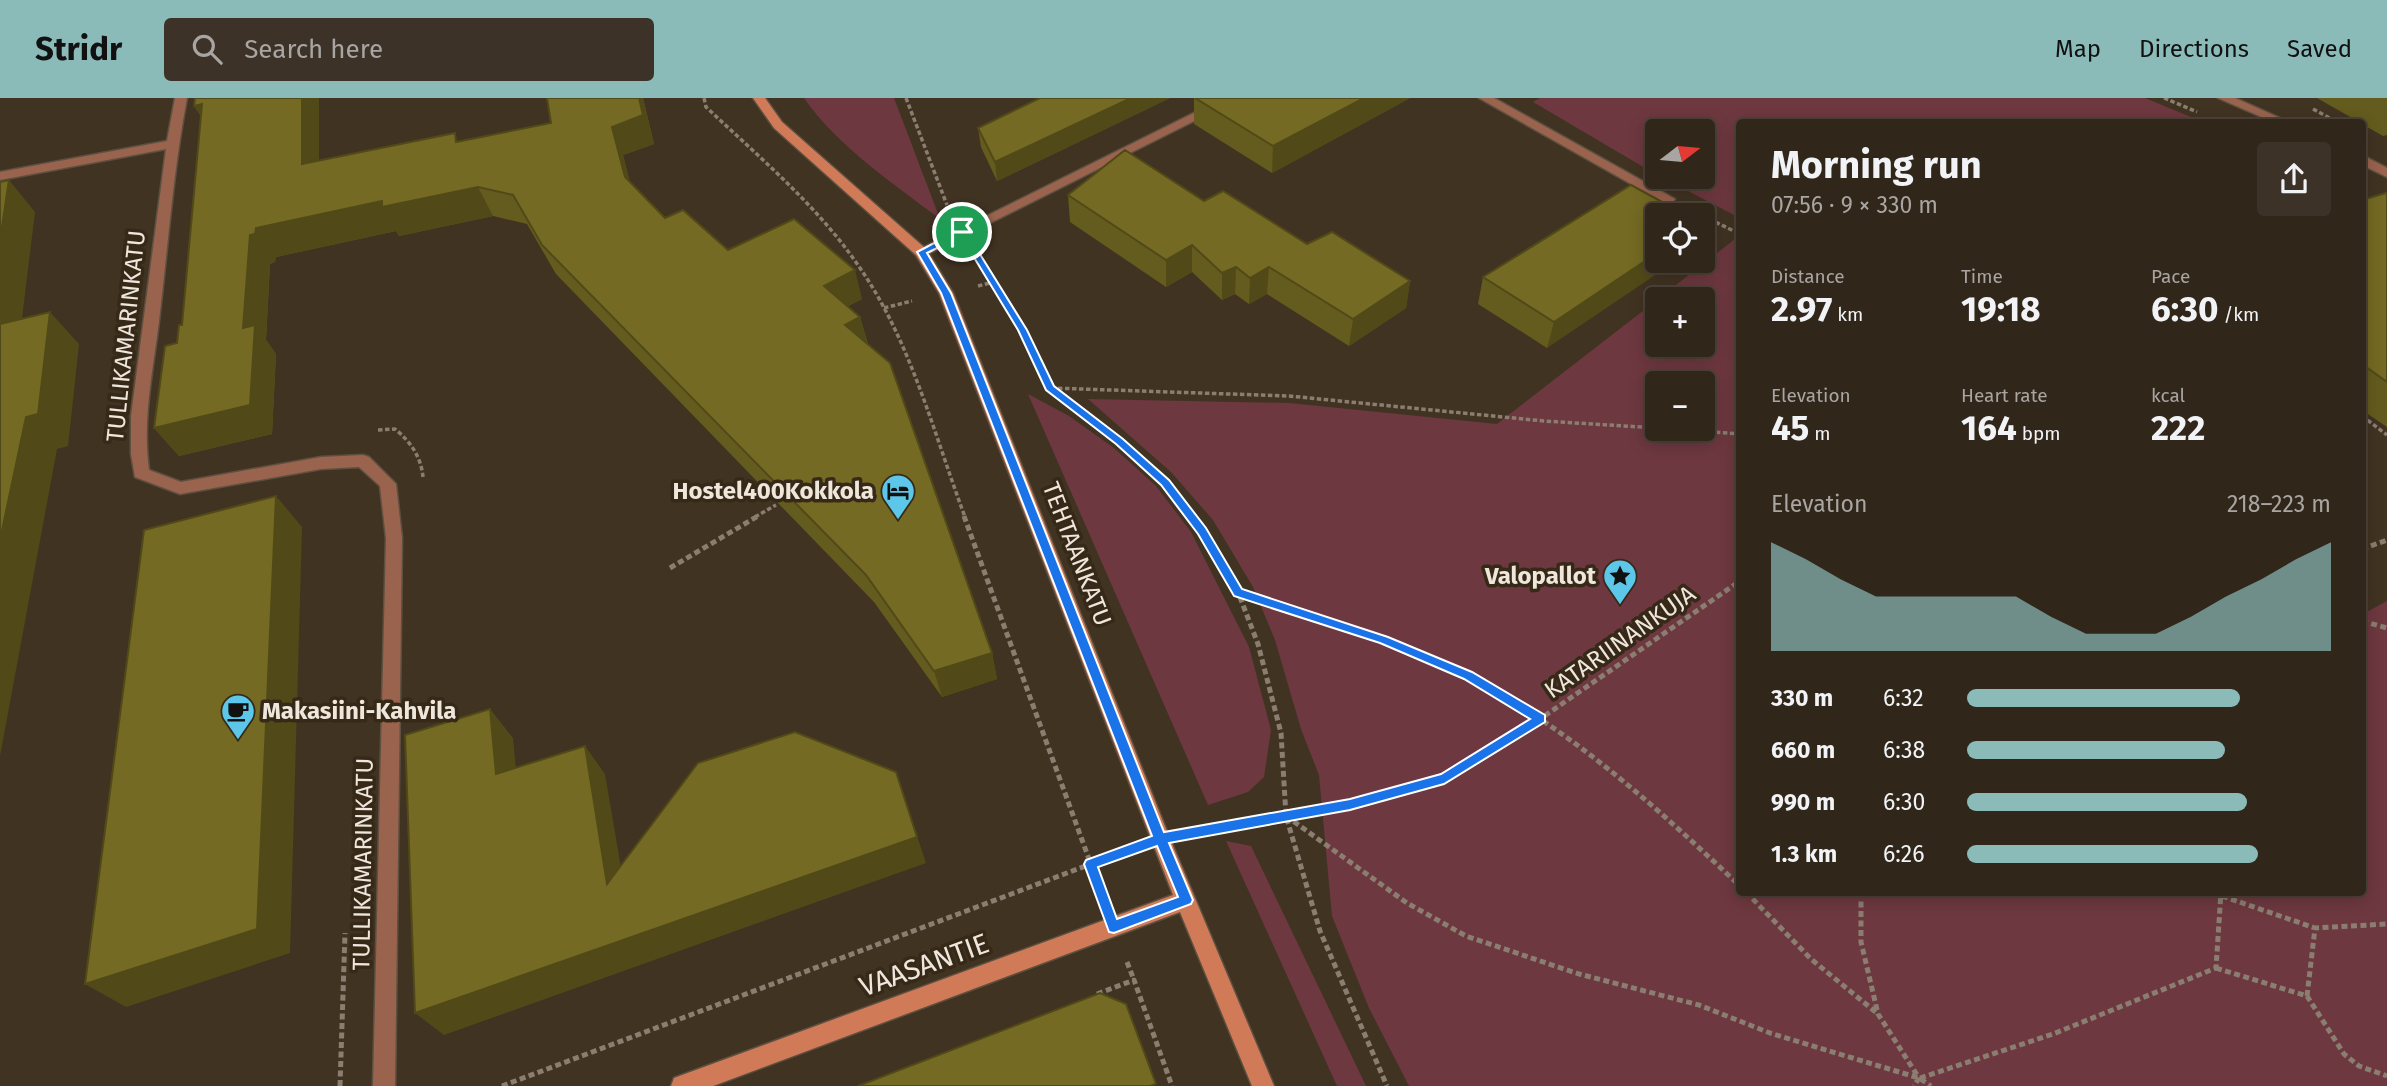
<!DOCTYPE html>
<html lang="en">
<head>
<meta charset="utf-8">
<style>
  :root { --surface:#31261a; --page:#3d3227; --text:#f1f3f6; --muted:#a8a5a2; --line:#4c4339; --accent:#8bbbb9 }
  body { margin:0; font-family:"Fira Sans",sans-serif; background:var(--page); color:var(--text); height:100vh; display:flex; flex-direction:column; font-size:26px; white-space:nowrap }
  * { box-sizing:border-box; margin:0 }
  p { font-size:23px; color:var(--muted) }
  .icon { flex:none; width:38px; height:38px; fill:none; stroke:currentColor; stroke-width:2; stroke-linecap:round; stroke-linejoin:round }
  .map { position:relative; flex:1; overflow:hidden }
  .details { position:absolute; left:1736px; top:21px; width:630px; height:777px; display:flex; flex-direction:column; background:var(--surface); border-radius:7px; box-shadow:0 4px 18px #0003,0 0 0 2px var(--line) }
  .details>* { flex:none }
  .needle { width:46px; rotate:74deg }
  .buttons { position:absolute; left:1645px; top:21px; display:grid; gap:14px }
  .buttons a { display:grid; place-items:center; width:70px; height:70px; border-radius:7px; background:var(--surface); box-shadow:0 4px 18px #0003,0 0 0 2px var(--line); font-size:35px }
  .pin { position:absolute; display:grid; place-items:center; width:60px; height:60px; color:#fff; margin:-30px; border:4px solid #fff; border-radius:50%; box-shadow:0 2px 7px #0007 }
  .round { display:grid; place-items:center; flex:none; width:74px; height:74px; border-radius:7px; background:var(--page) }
  .head { display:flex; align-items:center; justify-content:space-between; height:119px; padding:0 35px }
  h1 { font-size:38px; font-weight:700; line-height:52px }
  .metrics { display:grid; grid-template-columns:repeat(3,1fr); gap:10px; height:119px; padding:7px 35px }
  .metrics div { display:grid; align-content:center }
  .metrics b { font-size:35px; font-weight:700 }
  .metrics small { font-size:19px; font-weight:400 }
  .metrics p { font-size:19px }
  .chart { height:196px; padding:14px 35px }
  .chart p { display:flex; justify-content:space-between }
  .chart svg { width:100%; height:126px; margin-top:7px; fill:var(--accent); opacity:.7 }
  ul { padding:0 35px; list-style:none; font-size:23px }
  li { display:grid; grid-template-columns:112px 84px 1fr; align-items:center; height:52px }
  li i { height:18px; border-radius:9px; background:var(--accent) }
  header { display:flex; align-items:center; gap:42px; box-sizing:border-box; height:98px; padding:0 35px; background:var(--accent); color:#111 }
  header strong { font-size:33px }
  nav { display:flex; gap:38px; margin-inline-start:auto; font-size:24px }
  .search { width:490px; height:63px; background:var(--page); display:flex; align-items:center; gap:18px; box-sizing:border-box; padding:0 24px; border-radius:7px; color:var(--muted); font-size:26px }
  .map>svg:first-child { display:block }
  .green { fill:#6e3840; fill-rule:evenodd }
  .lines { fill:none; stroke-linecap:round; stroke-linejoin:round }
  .minor-casing { stroke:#5d5040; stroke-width:3 }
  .tertiary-casing { stroke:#5d5040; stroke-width:3 }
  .secondary-casing { stroke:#5d5040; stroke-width:3 }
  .path-far1 { stroke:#8a7e70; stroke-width:3.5; stroke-dasharray:4.5 2.5; stroke-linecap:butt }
  .path { stroke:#8a7e70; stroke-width:5; stroke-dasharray:6 3.5; stroke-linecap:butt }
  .minor { fill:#9a634e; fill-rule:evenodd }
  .tertiary { fill:#9a634e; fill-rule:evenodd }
  .secondary { fill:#d17a58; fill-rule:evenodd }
  .wall { fill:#645b1e }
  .shaded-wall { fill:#514a18 }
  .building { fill:#746a23; stroke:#514a18; stroke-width:2 }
  .route { fill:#1a73e8; stroke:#fff; stroke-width:2; fill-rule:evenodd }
  .labels { text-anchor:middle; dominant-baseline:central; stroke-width:7; stroke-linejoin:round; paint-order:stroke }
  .street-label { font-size:24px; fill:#efe6dc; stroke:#362918 }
  .poi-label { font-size:24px; font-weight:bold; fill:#efe6dc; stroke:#362918; text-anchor:end }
  .near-street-label { font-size:28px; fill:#efe6dc; stroke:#362918 }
</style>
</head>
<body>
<header>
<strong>Stridr</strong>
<div class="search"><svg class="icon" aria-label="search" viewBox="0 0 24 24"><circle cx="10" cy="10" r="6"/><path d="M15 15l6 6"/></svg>Search here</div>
<nav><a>Map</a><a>Directions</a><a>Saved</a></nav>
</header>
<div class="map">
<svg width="2387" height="988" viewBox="0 0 2387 988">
  <rect width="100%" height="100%" fill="#413322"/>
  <path class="green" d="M 804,0 L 894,0 L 940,121 C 895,87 836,47 804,0 Z
    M 1540,0 L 2145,0 L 2203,24 L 1740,24 L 1739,129 L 1738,119 L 1661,79 L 1703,79 L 1703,33 L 1657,33 L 1657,77 L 1533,4 Z
    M 1739,138 L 1740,794 L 2362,794 L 2363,516 L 2387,503 L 2387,988 L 1409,988 L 1369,910 L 1332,818 L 1319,677 L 1301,631 L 1275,542 L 1253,489 L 1213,422 L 1171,374 L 1088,301 L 1289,305 L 1497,326 L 1657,202 L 1657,247 L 1703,247 L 1703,201 L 1658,201 ZM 1657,285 L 1703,285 L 1703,331 L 1657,331 Z
    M 1028,296 L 1069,318 L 1114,350 L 1156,388 L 1191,434 L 1249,549 L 1271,632 L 1264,679 L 1248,694 L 1208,707 Z
    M 1226,743 L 1251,748 L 1366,988 L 1337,988 Z"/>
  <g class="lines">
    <g class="minor-casing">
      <path id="minor" d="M 175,0 L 187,0 C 173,74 168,148 159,223 C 153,273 142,321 149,372 L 181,384 L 321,359 L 363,357 L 369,359 L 396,386 L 402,440 L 395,988 L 373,988 L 386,440 L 380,388 L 359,369 L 321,371 L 180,396 L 135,379 L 131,356 L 131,318 L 166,51 L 0,82 L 0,74 L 167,43 Z
        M 1224,0 L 1240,0 L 926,157 L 916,157 L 914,154 Z
        M 1479,0 L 1494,0 L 1675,101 L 1673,104 L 1663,104 Z"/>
    </g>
    <g class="tertiary-casing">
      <path id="tertiary" d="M 2218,0 L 2235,0 L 2289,24 L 2273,24 Z
        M 2362,57 L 2387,70 L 2387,79 L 2362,67 Z"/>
    </g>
    <g class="secondary-casing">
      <path id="secondary" d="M 753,0 L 765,0 L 782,24 L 926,151 L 953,195 L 1170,741 L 1274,988 L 1252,988 L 1180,814 L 713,988 L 671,988 L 674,980 L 682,977 L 1173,797 L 939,195 L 916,157 L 774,30 Z"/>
    </g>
    <path class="path-far1" d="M 704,0 L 706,9 C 760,60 818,108 860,170 C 911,244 934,336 965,419
      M 906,0 L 947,107
      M 2164,0 L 2197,14
      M 2313,11 L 2337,24
      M 1703,118 L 1740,136
      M 978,159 L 1022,232 L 1050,290 L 1119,343 L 1165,384 L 1192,419
      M 978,188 L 994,184
      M 884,210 L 912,203
      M 1051,290 L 1289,298 L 1544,323 L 1657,330
      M 2362,318 L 2387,337
      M 1674,331 L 1740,336
      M 378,332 L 395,331 C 411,344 421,359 423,379
      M 755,419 L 776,407"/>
    <path class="path" d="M 964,418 L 1101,794
      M 1190,418 L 1238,494 L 1258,546 L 1281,635 L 1286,718 L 1320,833 L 1387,988
      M 2362,451 L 2387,442
      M 670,470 L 758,418
      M 1238,494 C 1315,519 1395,541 1467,578 C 1571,631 1656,709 1740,788
      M 2362,523 L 2387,530
      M 1286,718 L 1407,805 L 1466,838 L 1579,876 L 1699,907 L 1770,935 L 1919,980 L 1931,988
      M 1198,734 L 1350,706 L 1444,680 L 1540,621 L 1740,483
      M 1746,794 L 1811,861 L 1878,916
      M 1861,794 L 1861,844 L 1878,916 L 1919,980 L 1914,988
      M 2222,798 L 2315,830
      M 1127,864 L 1134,882
      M 2216,870 L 2307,898 L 2344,956 L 2359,968 L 2387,978
      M 1097,896 L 1134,882 L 1172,988
      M 2307,898 L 2315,830 L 2387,826
      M 1920,980 L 2053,936 L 2216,870 L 2221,794
      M 340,988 L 345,835
      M 502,988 L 1128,752"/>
    <use href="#minor" class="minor"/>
    <use href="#tertiary" class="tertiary"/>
    <use href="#secondary" class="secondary"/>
  </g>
  <path class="wall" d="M 195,0 L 319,0 L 319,62 L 459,43 L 551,25 L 547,0 L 643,0 L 654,46 L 623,57 L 630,85 L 665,120 L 728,152 L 862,201 L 848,208 L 860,219 L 868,246 L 992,555 L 997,581 L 942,599 L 874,504 L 556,176 L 527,126 L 493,118 L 399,138 L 396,133 L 276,159 L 275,164 L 270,166 L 266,242 L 276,256 L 272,336 L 179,358 L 154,330 L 182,227 L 201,18 L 194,8 Z
    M 1040,0 L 1170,0 L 997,83 L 981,49 L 978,30 Z
    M 1194,0 L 1410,0 L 1272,75 L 1194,26 Z
    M 2317,0 L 2387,0 L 2387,37 L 2383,38 L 2362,26 L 2362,24 L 2359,24 Z
    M 2387,96 L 2387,329 L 2362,312 L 2362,102 Z
    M 1068,97 L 1204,103 L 1307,146 L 1410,183 L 1406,210 L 1349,248 L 1267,196 L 1249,206 L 1235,196 L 1222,202 L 1192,174 L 1166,189 L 1070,124 Z
    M 1686,117 L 1547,250 L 1478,206 L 1483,179 Z"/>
  <path class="shaded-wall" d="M 302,0 L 319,0 L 319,94 L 302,66 Z
    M 639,0 L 643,0 L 654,46 L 623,57 L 636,108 L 625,79 L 612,29 Z
    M 1131,0 L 1170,0 L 997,83 L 995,64 Z
    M 1364,0 L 1410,0 L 1272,75 L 1273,48 Z
    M 202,6 L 213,36 L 194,8 Z
    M 9,82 L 35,114 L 17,261 L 0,243 L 0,142 Z
    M 478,89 L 493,118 L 399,138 L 396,133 L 276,159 L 275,164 L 270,166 L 266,242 L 276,256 L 272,336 L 179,358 L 154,330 L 250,137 L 256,130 L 382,103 Z
    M 1192,147 L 1192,174 L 1166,189 L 1166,162 Z
    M 1657,155 L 1657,163 L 1676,163 L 1547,250 L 1554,224 Z
    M 1236,169 L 1235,196 L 1222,202 L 1222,175 Z
    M 1269,169 L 1267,196 L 1249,206 L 1250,180 Z
    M 855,172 L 862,201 L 832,216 L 824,188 Z
    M 1410,183 L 1406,210 L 1349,248 L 1353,221 Z
    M 50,214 L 79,246 L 68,348 L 57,351 L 0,658 L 0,442 L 26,319 Z
    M 860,219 L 868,248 L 845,227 Z
    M 276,398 L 302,429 L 290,855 L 126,909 L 85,886 Z
    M 992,555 L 997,581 L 942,599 L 934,573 Z
    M 490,611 L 513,640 L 519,704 L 496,676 Z
    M 585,648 L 605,676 L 628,811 L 607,786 Z
    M 896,674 L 926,765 L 444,937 L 415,915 Z"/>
  <path class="building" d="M 195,0 L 302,0 L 302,66 L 455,35 L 456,44 L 551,25 L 547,0 L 639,0 L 643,17 L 612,29 L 625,79 L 665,120 L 683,112 L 728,152 L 794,121 L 855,172 L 824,188 L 860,219 L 845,227 L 890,265 L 992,555 L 934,573 L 866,477 L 542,147 L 513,97 L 478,89 L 382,109 L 382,103 L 256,130 L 255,136 L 250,137 L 243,230 L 255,227 L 250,307 L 154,330 L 165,248 L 177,245 L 179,227 L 182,227 L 202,6 L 194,8 Z
    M 1040,0 L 1131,0 L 995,64 L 978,30 Z
    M 1195,0 L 1364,0 L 1273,48 Z
    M 1125,52 L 1204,103 L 1223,93 L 1307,146 L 1332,134 L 1410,183 L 1353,221 L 1269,169 L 1250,180 L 1236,169 L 1222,175 L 1192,147 L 1166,162 L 1068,97 Z
    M 9,82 L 0,142 L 0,84 Z
    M 1631,87 L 1686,117 L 1657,117 L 1657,155 L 1554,224 L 1483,179 Z
    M 2386,95 L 2387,96 L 2387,284 L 2362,266 L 2362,102 Z
    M 50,214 L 38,316 L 26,319 L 0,442 L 0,226 Z
    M 276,398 L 257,831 L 85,886 L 144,432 Z
    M 490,611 L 496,676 L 585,648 L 607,786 L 698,665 L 795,634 L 896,674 L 917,739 L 415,915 L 405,637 Z
    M 1100,895 L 1126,906 L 1156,986 L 1150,988 L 858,988 Z"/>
  <path class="route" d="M 959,132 L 965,132 L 1027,232 L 1054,288 L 1123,341 L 1169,382 L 1206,430 L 1242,491 L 1388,539 L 1472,574 L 1545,617 L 1545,624 L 1444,686 L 1350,712 L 1169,745 L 1193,802 L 1191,806 L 1114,835 L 1109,834 L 1084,766 L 1086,762 L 1152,738 L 941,195 L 917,154 ZM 961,138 L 1018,232 L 1046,292 L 1116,346 L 1161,387 L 1198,436 L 1234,498 L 1380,545 L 1464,581 L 1530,621 L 1441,676 L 1350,701 L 1164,734 L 951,195 L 927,155 ZM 1157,748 L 1178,799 L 1117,821 L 1098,769 Z"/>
  <defs>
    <g id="hotel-pin" transform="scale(1.75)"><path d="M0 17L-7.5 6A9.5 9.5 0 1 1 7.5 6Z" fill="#5cc7e8" stroke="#362918"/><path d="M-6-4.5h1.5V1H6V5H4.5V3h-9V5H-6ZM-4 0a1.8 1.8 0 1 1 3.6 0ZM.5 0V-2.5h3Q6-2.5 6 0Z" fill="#111"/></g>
    <g id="sight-pin" transform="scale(1.75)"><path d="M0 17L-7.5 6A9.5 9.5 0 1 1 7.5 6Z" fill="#5cc7e8" stroke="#362918"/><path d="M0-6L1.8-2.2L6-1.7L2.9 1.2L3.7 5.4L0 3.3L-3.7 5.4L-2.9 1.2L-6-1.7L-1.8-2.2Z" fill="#111"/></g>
    <g id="cafe-pin" transform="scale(1.75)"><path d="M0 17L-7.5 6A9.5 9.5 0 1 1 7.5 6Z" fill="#5cc7e8" stroke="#362918"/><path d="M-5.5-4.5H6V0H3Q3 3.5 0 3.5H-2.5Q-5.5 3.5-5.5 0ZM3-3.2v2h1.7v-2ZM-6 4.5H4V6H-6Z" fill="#111"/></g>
  </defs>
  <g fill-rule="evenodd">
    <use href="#hotel-pin" x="898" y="393"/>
    <use href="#sight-pin" x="1620" y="478"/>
    <use href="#cafe-pin" x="238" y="613"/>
  </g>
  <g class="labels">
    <g class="street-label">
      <text transform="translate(126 238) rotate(-84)">TULLIKAMARINKATU</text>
      <text transform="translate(1077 456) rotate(69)">TEHTAANKATU</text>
      <text transform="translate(1620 544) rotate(-35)">KATARIINANKUJA</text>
      <text transform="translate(363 766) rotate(-89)">TULLIKAMARINKATU</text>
    </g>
    <g class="poi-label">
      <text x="874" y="393">Hostel400Kokkola</text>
      <text x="1596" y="478">Valopallot</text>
      <text x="262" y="613" text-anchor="start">Makasiini-Kahvila</text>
    </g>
    <g class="near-street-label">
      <text transform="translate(924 867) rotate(-20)">VAASANTIE</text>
    </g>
  </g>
</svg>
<div class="buttons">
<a><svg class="needle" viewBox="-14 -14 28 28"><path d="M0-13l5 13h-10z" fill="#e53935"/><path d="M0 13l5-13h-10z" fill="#a8a5a2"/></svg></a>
<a><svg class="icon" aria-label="locate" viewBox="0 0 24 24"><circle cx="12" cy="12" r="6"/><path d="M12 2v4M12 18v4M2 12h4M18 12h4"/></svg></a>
<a>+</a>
<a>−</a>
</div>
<div class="pin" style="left:962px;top:134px;background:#1e9e55"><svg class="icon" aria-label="arrive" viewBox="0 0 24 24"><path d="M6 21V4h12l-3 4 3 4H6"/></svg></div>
<section class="details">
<div class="head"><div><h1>Morning run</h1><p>07:56 · 9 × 330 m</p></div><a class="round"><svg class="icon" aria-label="share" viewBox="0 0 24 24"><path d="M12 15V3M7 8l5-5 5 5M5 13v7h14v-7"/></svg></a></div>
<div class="metrics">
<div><p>Distance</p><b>2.97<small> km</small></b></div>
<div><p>Time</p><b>19:18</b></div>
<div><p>Pace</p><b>6:30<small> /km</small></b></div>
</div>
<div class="metrics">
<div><p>Elevation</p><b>45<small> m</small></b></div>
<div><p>Heart rate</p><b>164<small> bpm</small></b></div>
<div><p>kcal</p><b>222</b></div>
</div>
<div class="chart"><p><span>Elevation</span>218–223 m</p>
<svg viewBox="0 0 160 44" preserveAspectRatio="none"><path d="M0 44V6L10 12L20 19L30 25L40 25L50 25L60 25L70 25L80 32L90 38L100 38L110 38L120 32L130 25L140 19L150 12L160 6V44z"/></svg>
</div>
<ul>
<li><b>330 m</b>6:32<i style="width:75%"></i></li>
<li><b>660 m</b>6:38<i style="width:71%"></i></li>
<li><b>990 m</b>6:30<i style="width:77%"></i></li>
<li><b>1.3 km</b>6:26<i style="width:80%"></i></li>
</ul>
</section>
</div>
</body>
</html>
